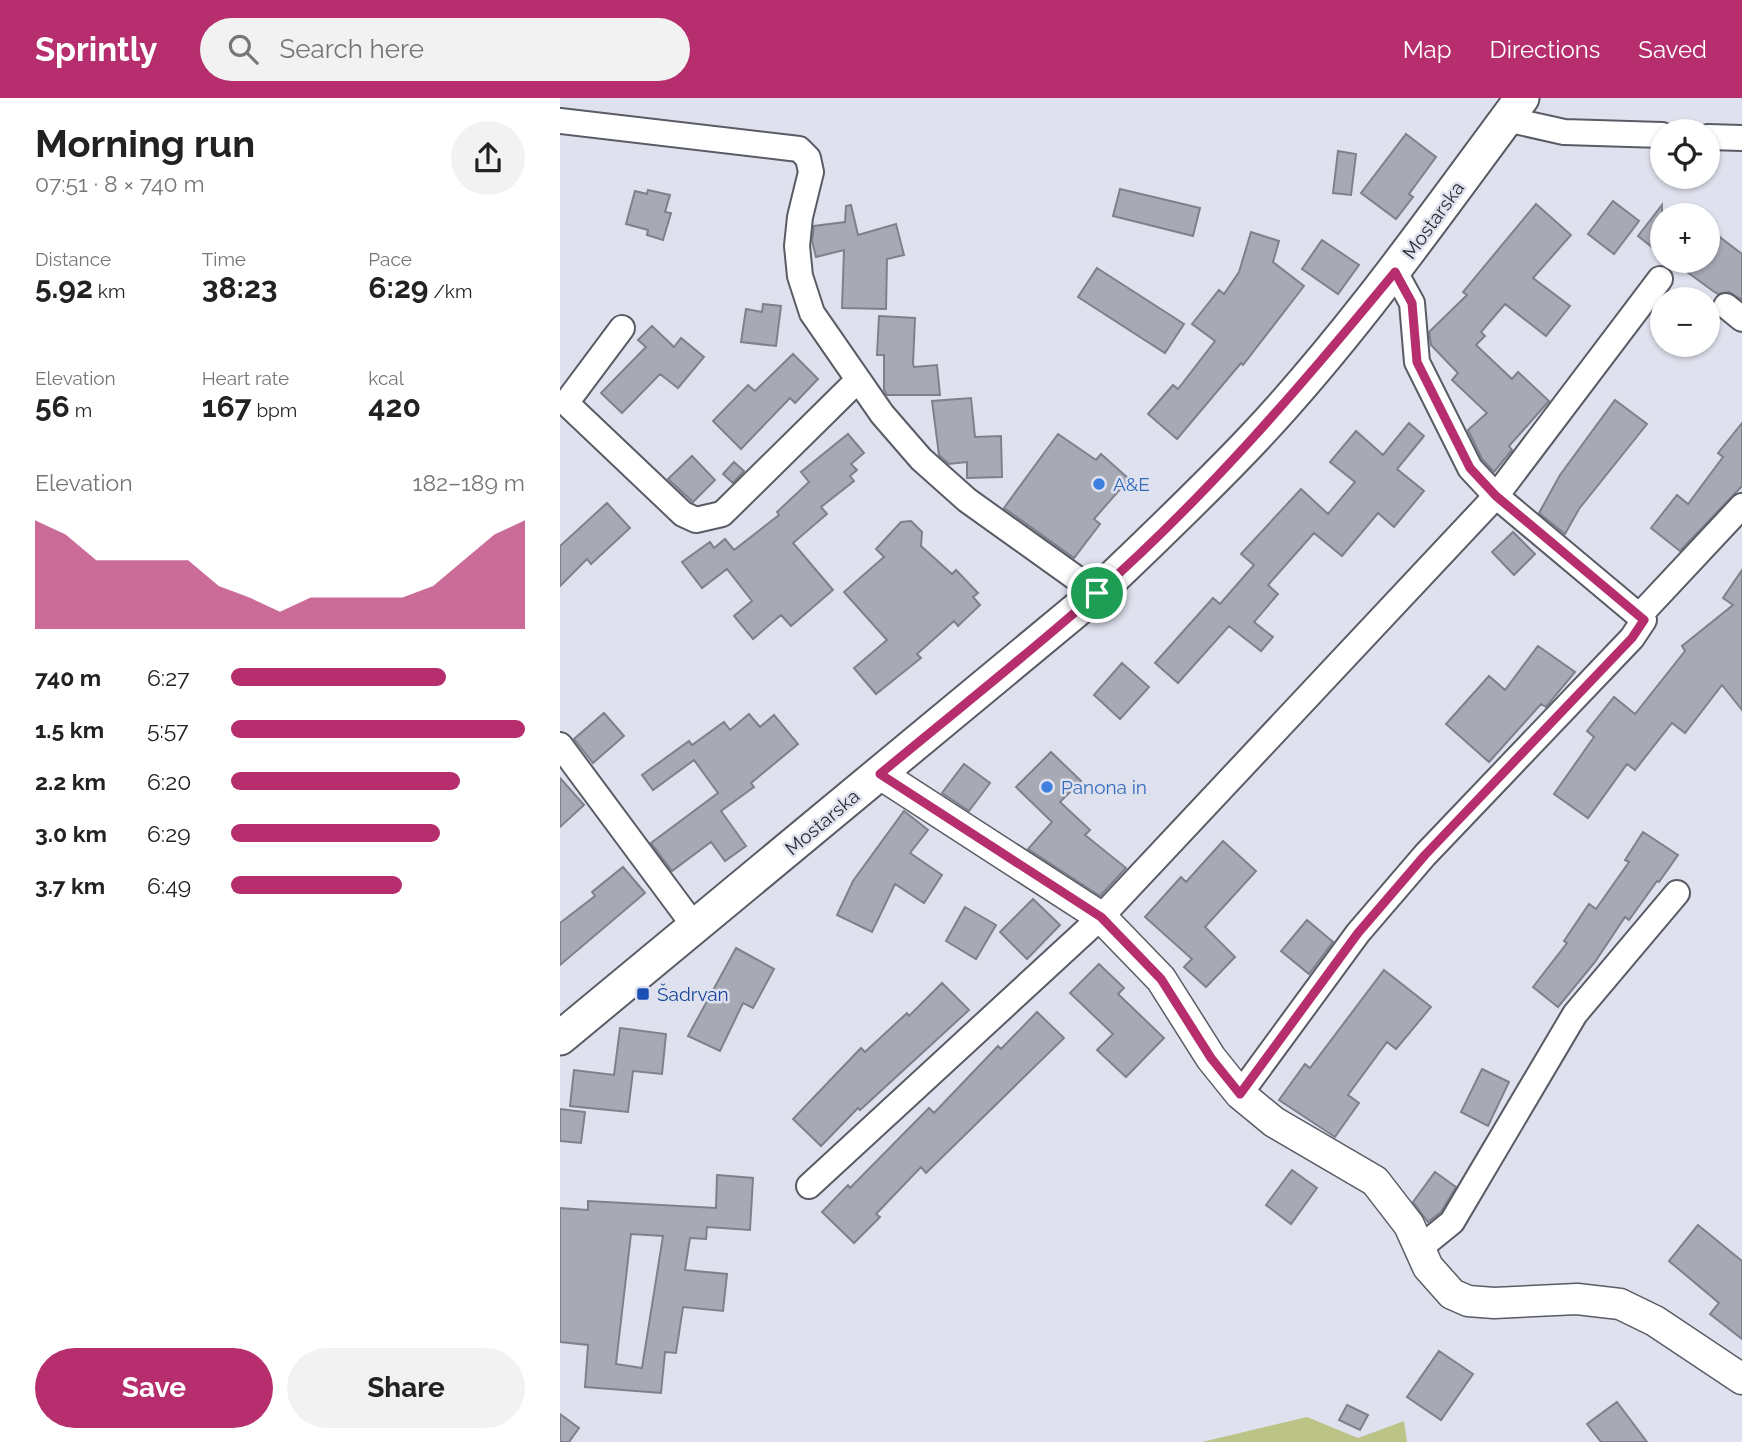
<!DOCTYPE html>
<html lang="en">
<head>
<meta charset="utf-8">
<style>
  :root { --surface:#fff; --page:#f2f2f2; --text:#222; --muted:#767676; --accent:#b62e6d }
  body { margin:0; font-family:Raleway,sans-serif; background:var(--page); color:var(--text); height:100vh; display:flex; flex-direction:column; font-size:26px; white-space:nowrap }
  * { box-sizing:border-box; margin:0 }
  p { font-size:23px; color:var(--muted) }
  .icon { flex:none; width:38px; height:38px; fill:none; stroke:currentColor; stroke-width:2; stroke-linecap:round; stroke-linejoin:round }
  .map { position:relative; flex:1; overflow:hidden }
  .side { display:flex; flex-direction:column; background:var(--surface); width:560px }
  .side>* { flex:none }
  .fabs { position:absolute; left:1090px; top:21px; display:grid; gap:14px }
  .fabs a { display:grid; place-items:center; width:70px; height:70px; border-radius:50%; background:var(--surface); box-shadow:0 2px 5px #0004; font-size:35px }
  .pin { position:absolute; display:grid; place-items:center; width:60px; height:60px; color:#fff; margin:-30px; border:4px solid #fff; border-radius:50%; box-shadow:0 2px 7px #0007 }
  .round { display:grid; place-items:center; flex:none; width:74px; height:74px; border-radius:37px; background:var(--page) }
  .headline { display:flex; align-items:center; justify-content:space-between; height:119px; padding:0 35px }
  h1 { font-size:38px; font-weight:700; line-height:52px }
  .metrics { display:grid; grid-template-columns:repeat(3,1fr); gap:10px; height:119px; padding:7px 35px }
  .metrics div { display:grid; align-content:center }
  .metrics b { font-size:30px; font-weight:700 }
  .metrics small { font-size:19px; font-weight:400 }
  .metrics p { font-size:19px }
  .chart { height:196px; padding:14px 35px }
  .chart p { display:flex; justify-content:space-between }
  .chart svg { width:100%; height:126px; margin-top:7px; fill:var(--accent); opacity:.7 }
  .primary-button { display:flex; gap:14px; margin-top:auto; padding:14px 35px }
  .primary-button a { flex:1; height:80px; border-radius:42px; background:var(--accent); color:#fff; font-size:28px; font-weight:700; line-height:80px; text-align:center }
  .primary-button a+a { background:var(--page); color:var(--text) }
  ul { padding:0 35px; list-style:none; font-size:23px }
  li { display:grid; grid-template-columns:112px 84px 1fr; align-items:center; height:52px }
  li i { height:18px; border-radius:9px; background:var(--accent) }
  header { display:flex; align-items:center; gap:42px; box-sizing:border-box; height:98px; padding:0 35px; background:var(--accent); color:#fff }
  header strong { font-size:33px }
  nav { display:flex; gap:38px; margin-inline-start:auto; font-size:24px }
  .search { width:490px; height:63px; background:var(--page); display:flex; align-items:center; gap:18px; box-sizing:border-box; padding:0 24px; border-radius:38px; color:var(--muted); font-size:26px }
  main { display:flex; flex:1; min-height:0 }
  .map>svg:first-child { display:block }
  .green { fill:#bcc387 }
  .building { fill:#a7aab5; stroke:#7e818b; stroke-width:2; fill-rule:evenodd }
  .lines { fill:none; stroke-linecap:round; stroke-linejoin:round }
  .minor-casing { stroke:#595b65; stroke-width:28 }
  .tertiary-casing { stroke:#595b65; stroke-width:33 }
  .secondary-casing { stroke:#595b65; stroke-width:37 }
  .minor { stroke:#fff; stroke-width:24 }
  .tertiary { stroke:#fff; stroke-width:30 }
  .secondary { stroke:#fff; stroke-width:33 }
  .route-casing { stroke:#fff; stroke-width:14 }
  .route { stroke:#b62e6d; stroke-width:9 }
  .shop-dot { fill:#3f7fe0; stroke:#dfe2ee; stroke-width:2.5 }
  .transit-dot { fill:#1a4fb4; stroke:#dfe2ee; stroke-width:2.5 }
  .labels { text-anchor:middle; dominant-baseline:central; stroke-width:5; stroke-linejoin:round; paint-order:stroke }
  .street-label { font-size:19px; fill:#2c2d31; stroke:#dfe2ee }
  .shop-label { font-size:19px; fill:#366cbe; stroke:#dfe2ee; text-anchor:start }
  .transit-label { font-size:19px; fill:#164399; stroke:#dfe2ee; text-anchor:start }
</style>
</head>
<body>
<header>
<strong>Sprintly</strong>
<div class="search"><svg class="icon" aria-label="search" viewBox="0 0 24 24"><circle cx="10" cy="10" r="6"/><path d="M15 15l6 6"/></svg>Search here</div>
<nav><a>Map</a><a>Directions</a><a>Saved</a></nav>
</header>
<main>
<section class="side">
<div class="headline"><div><h1>Morning run</h1><p>07:51 · 8 × 740 m</p></div><a class="round"><svg class="icon" aria-label="share" viewBox="0 0 24 24"><path d="M12 15V3M7 8l5-5 5 5M5 13v7h14v-7"/></svg></a></div>
<div class="metrics">
<div><p>Distance</p><b>5.92<small> km</small></b></div>
<div><p>Time</p><b>38:23</b></div>
<div><p>Pace</p><b>6:29<small> /km</small></b></div>
</div>
<div class="metrics">
<div><p>Elevation</p><b>56<small> m</small></b></div>
<div><p>Heart rate</p><b>167<small> bpm</small></b></div>
<div><p>kcal</p><b>420</b></div>
</div>
<div class="chart"><p><span>Elevation</span>182–189 m</p>
<svg viewBox="0 0 160 44" preserveAspectRatio="none"><path d="M0 44V6L10 11L20 20L30 20L40 20L50 20L60 29L70 33L80 38L90 33L100 33L110 33L120 33L130 29L140 20L150 11L160 6V44z"/></svg>
</div>
<ul>
<li><b>740 m</b>6:27<i style="width:73%"></i></li>
<li><b>1.5 km</b>5:57<i style="width:100%"></i></li>
<li><b>2.2 km</b>6:20<i style="width:78%"></i></li>
<li><b>3.0 km</b>6:29<i style="width:71%"></i></li>
<li><b>3.7 km</b>6:49<i style="width:58%"></i></li>
</ul>
<div class="primary-button"><a>Save</a><a>Share</a></div>
</section>
<div class="map">
<svg width="1182" height="1344" viewBox="0 0 1182 1344">
  <rect width="100%" height="100%" fill="#dfe2ee"/>
  <path class="green" d="M 747,1319 L 798,1340 L 844,1323 L 847,1344 L 642,1344 Z"/>
  <path class="building" d="M 846,36 L 876,59 L 849,96 L 853,99 L 836,121 L 801,95 Z
    M 778,53 L 796,56 L 791,97 L 773,95 Z
    M 560,91 L 640,110 L 633,138 L 553,118 Z
    M 88,92 L 110,97 L 105,114 L 111,115 L 103,142 L 87,137 L 88,132 L 66,126 L 75,93 L 87,96 Z
    M 1053,103 L 1079,123 L 1054,156 L 1028,136 Z
    M 976,106 L 1011,137 L 973,180 L 1010,208 L 986,238 L 945,206 L 921,234 L 925,238 L 916,247 L 952,281 L 958,274 L 989,303 L 949,348 L 952,352 L 934,374 L 922,361 L 908,332 L 927,315 L 892,282 L 898,275 L 871,247 L 869,234 L 907,197 L 903,194 Z
    M 291,107 L 298,137 L 336,126 L 344,157 L 327,161 L 326,211 L 282,210 L 284,152 L 256,159 L 252,143 L 254,128 L 285,124 L 286,108 Z
    M 1102,107 L 1102,157 L 1078,138 Z
    M 1148,130 L 1182,156 L 1182,202 L 1169,194 L 1158,196 L 1153,193 L 1112,163 L 1148,163 Z
    M 691,134 L 719,143 L 713,164 L 744,188 L 683,267 L 681,265 L 617,341 L 588,316 L 613,287 L 618,291 L 655,243 L 632,226 L 659,192 L 664,196 L 679,174 Z
    M 762,142 L 799,167 L 778,196 L 742,171 Z
    M 537,170 L 624,226 L 605,255 L 518,199 Z
    M 203,206 L 221,208 L 216,248 L 181,244 L 186,211 L 202,214 Z
    M 319,218 L 355,220 L 353,266 L 354,269 L 377,267 L 380,297 L 327,297 L 324,292 L 324,257 L 317,257 Z
    M 92,228 L 114,249 L 121,240 L 144,259 L 118,290 L 100,276 L 62,315 L 41,295 L 86,249 L 78,242 Z
    M 233,256 L 258,281 L 235,305 L 230,300 L 181,351 L 153,323 L 188,287 L 195,293 Z
    M 411,300 L 415,339 L 441,338 L 442,379 L 407,380 L 407,364 L 389,366 L 379,357 L 372,303 Z
    M 1055,302 L 1087,326 L 1019,411 L 1005,436 L 979,415 L 1000,377 Z
    M 849,325 L 864,338 L 837,371 L 864,393 L 834,429 L 818,415 L 782,458 L 754,435 L 708,487 L 718,496 L 694,524 L 713,539 L 701,553 L 669,528 L 618,585 L 595,565 L 653,500 L 660,506 L 694,467 L 681,456 L 741,391 L 768,416 L 795,384 L 770,364 L 796,333 L 823,357 Z
    M 1182,325 L 1182,388 L 1120,453 L 1091,430 L 1117,397 L 1128,406 L 1163,359 L 1158,355 Z
    M 288,336 L 304,355 L 291,366 L 297,372 L 290,378 L 294,383 L 261,409 L 267,416 L 233,445 L 273,492 L 231,528 L 221,517 L 193,541 L 174,518 L 192,503 L 167,471 L 142,490 L 122,464 L 150,444 L 154,450 L 165,441 L 174,452 L 219,417 L 217,414 L 249,384 L 241,374 Z
    M 498,336 L 536,362 L 541,356 L 569,381 L 534,421 L 540,426 L 514,460 L 444,410 Z
    M 132,358 L 155,382 L 133,404 L 108,381 Z
    M 174,364 L 184,373 L 173,385 L 163,376 Z
    M 47,405 L 70,430 L 31,466 L 27,461 L 0,488 L 0,448 Z
    M 351,423 L 362,434 L 361,448 L 392,476 L 396,472 L 418,495 L 413,499 L 420,507 L 398,528 L 394,523 L 357,556 L 361,560 L 316,596 L 294,570 L 327,542 L 284,494 L 324,459 L 316,451 L 341,424 Z
    M 953,434 L 975,456 L 954,477 L 932,454 Z
    M 1182,472 L 1182,612 L 1162,587 L 1125,635 L 1112,625 L 1075,672 L 1067,666 L 1028,720 L 994,696 L 1034,639 L 1027,633 L 1054,599 L 1075,616 L 1125,553 L 1122,548 L 1173,507 L 1163,500 Z
    M 978,548 L 1015,574 L 986,609 L 981,606 L 929,664 L 886,626 L 929,578 L 945,592 Z
    M 562,565 L 589,589 L 560,621 L 534,597 Z
    M 44,615 L 64,638 L 33,665 L 14,641 Z
    M 189,616 L 200,629 L 214,617 L 238,646 L 191,685 L 194,689 L 161,713 L 186,748 L 165,763 L 151,744 L 112,773 L 91,745 L 158,695 L 134,662 L 93,692 L 82,677 L 129,643 L 132,647 L 164,624 L 170,632 Z
    M 491,654 L 521,683 L 500,704 L 530,732 L 525,737 L 566,770 L 540,798 L 468,751 L 492,724 L 456,689 Z
    M 404,666 L 430,685 L 409,713 L 382,695 Z
    M 0,680 L 24,707 L 0,729 Z
    M 344,713 L 368,732 L 350,755 L 382,777 L 364,805 L 335,786 L 312,834 L 277,817 L 293,783 Z
    M 1083,734 L 1118,757 L 1099,784 L 1097,783 L 1069,822 L 1065,819 L 1035,864 L 998,909 L 973,889 L 1007,845 L 1004,843 L 1029,806 L 1036,811 L 1069,764 L 1065,762 Z
    M 663,743 L 696,773 L 645,829 L 675,859 L 646,889 L 624,869 L 632,861 L 585,819 L 621,779 L 626,784 Z
    M 63,769 L 85,795 L 0,867 L 0,825 L 35,798 L 32,794 Z
    M 473,801 L 500,827 L 467,861 L 440,834 Z
    M 405,809 L 436,827 L 416,861 L 386,843 Z
    M 747,822 L 773,844 L 749,876 L 721,853 Z
    M 176,850 L 214,871 L 193,910 L 183,905 L 160,953 L 128,938 Z
    M 539,866 L 564,890 L 558,896 L 604,940 L 566,979 L 537,952 L 553,936 L 510,895 Z
    M 824,872 L 871,909 L 836,951 L 827,944 L 788,997 L 799,1005 L 775,1039 L 719,1002 L 745,966 L 750,970 Z
    M 382,885 L 409,912 L 300,1012 L 298,1010 L 261,1048 L 233,1021 L 301,950 L 305,954 L 347,915 L 349,918 Z
    M 477,914 L 504,940 L 366,1075 L 361,1069 L 316,1116 L 320,1119 L 294,1145 L 262,1114 L 288,1087 L 290,1090 L 369,1010 L 374,1015 L 438,948 L 441,951 Z
    M 60,930 L 106,936 L 102,976 L 73,973 L 68,1014 L 10,1008 L 14,972 L 54,977 Z
    M 922,971 L 949,984 L 928,1028 L 901,1014 Z
    M 0,1011 L 25,1014 L 21,1045 L 0,1043 Z
    M 732,1072 L 757,1090 L 731,1126 L 706,1107 Z
    M 875,1074 L 896,1089 L 881,1114 L 868,1124 L 853,1104 Z
    M 157,1077 L 193,1080 L 190,1132 L 147,1129 L 146,1141 L 130,1140 L 125,1172 L 167,1176 L 163,1213 L 123,1209 L 116,1255 L 105,1254 L 101,1295 L 25,1289 L 28,1247 L 0,1244 L 0,1110 L 28,1112 L 28,1103 L 156,1110 ZM 71,1136 L 103,1138 L 82,1270 L 56,1266 Z
    M 1138,1127 L 1182,1163 L 1182,1241 L 1150,1216 L 1159,1205 L 1109,1163 Z
    M 879,1253 L 913,1276 L 881,1322 L 847,1299 Z
    M 1057,1304 L 1087,1344 L 1041,1344 L 1027,1326 Z
    M 787,1307 L 808,1317 L 800,1332 L 779,1322 Z
    M 0,1316 L 19,1330 L 9,1344 L 0,1344 Z"/>
  <g class="lines">
    <g class="minor-casing">
      <path id="minor" d="M 946,21 L 1004,34 L 1102,37
        M 0,23 L 239,51 L 248,60 L 251,74 L 240,119 L 237,148 L 240,178 L 252,215 L 322,316 L 361,361 L 407,402 L 537,495
        M 1148,39 L 1182,40
        M 1166,208 L 1182,221
        M 62,230 L 6,305 L 123,416 L 136,422 L 162,416 L 298,282
        M 1080,517 L 1182,408
        M 0,647 L 135,829
        M 680,996 L 798,835 L 865,757 L 1072,540 L 1084,522 L 936,398 L 910,370 L 857,264 L 852,205 L 835,174
        M 249,1088 L 541,819 L 936,398 L 1100,181
        M 860,1150 L 892,1124 L 1015,916 L 1117,795"/>
    </g>
    <g class="tertiary-casing">
      <path id="tertiary" d="M 320,676 L 541,819 L 601,881 L 651,960 L 680,996 L 714,1024 L 815,1083 L 849,1127 L 868,1169 L 892,1196 L 908,1203 L 934,1205 L 1017,1201 L 1060,1206 L 1095,1223 L 1182,1281"/>
    </g>
    <g class="secondary-casing">
      <path id="secondary" d="M 0,940 L 537,495 C 589,445 642,395 692,342 C 792,236 875,117 962,0"/>
    </g>
    <use href="#minor" class="minor"/>
    <use href="#tertiary" class="tertiary"/>
    <use href="#secondary" class="secondary"/>
  </g>
  <g class="lines">
    <g class="route-casing">
      <path id="route" d="M 835,174 L 852,205 L 857,264 L 910,370 L 936,398 L 1084,522 L 1072,540 L 865,757 L 798,835 L 680,996 L 651,960 L 601,881 L 541,819 L 320,676 C 392,616 466,558 536,496 C 646,399 742,287 835,174 Z"/>
    </g>
    <use href="#route" class="route"/>
  </g>
  <g class="shop-dot">
    <circle cx="539" cy="386" r="7"/>
    <circle cx="487" cy="689" r="7"/>
  </g>
  <rect class="transit-dot" x="76" y="889" width="14" height="14" rx="3.5"/>
  <g class="labels">
    <g class="street-label">
      <text transform="translate(873 122) rotate(-54)">Mostarska</text>
      <text transform="translate(262 724) rotate(-40)">Mostarska</text>
    </g>
    <g class="shop-label">
      <text x="553" y="386">A&amp;E</text>
      <text x="501" y="689">Panona in</text>
    </g>
    <g class="transit-label">
      <text x="97" y="896">Šadrvan</text>
    </g>
  </g>
</svg>
<div class="fabs">
<a><svg class="icon" aria-label="locate" viewBox="0 0 24 24"><circle cx="12" cy="12" r="6"/><path d="M12 2v4M12 18v4M2 12h4M18 12h4"/></svg></a>
<a>+</a>
<a>−</a>
</div>
<div class="pin" style="left:537px;top:495px;background:#1e9e55"><svg class="icon" aria-label="arrive" viewBox="0 0 24 24"><path d="M6 21V4h12l-3 4 3 4H6"/></svg></div>
</div>
</main>
</body>
</html>
